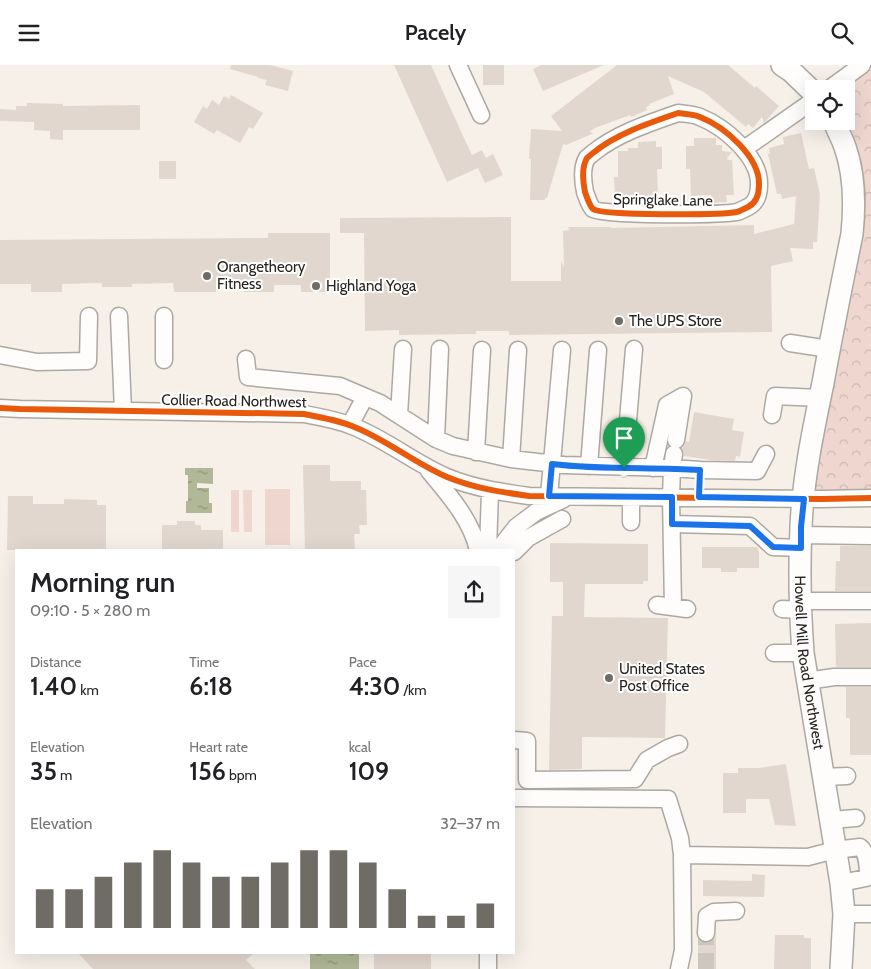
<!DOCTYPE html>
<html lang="en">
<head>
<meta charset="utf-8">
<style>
  :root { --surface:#fff; --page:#f6f6f6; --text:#202124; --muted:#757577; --accent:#6f6b65 }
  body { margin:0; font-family:Cabin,sans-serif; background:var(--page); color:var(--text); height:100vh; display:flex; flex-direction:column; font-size:19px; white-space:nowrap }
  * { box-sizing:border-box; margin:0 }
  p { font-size:16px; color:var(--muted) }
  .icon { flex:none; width:28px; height:28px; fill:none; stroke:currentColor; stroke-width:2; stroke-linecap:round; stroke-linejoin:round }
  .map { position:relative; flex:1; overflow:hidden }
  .side { position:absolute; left:15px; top:484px; width:500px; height:405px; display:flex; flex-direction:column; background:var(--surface); border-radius:0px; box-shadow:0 5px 20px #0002 }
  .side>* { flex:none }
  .fabs { position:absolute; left:805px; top:15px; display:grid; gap:10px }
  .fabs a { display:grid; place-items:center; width:50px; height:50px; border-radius:0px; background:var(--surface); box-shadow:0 5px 20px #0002; font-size:25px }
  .pin { position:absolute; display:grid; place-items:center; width:42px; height:42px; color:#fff; margin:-51px -21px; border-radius:50% 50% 50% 0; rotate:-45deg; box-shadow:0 0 5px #0007 }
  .pin .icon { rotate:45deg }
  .round { display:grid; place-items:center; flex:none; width:52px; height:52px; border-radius:0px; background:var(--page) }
  .summary { display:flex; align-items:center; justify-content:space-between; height:85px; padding:0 15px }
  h1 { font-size:28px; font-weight:600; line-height:38px }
  .metrics { display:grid; grid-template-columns:repeat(3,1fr); gap:8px; height:85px; padding:5px 15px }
  .metrics div { display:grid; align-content:center }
  .metrics b { font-size:25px; font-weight:600 }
  .metrics small { font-size:14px; font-weight:400 }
  .metrics p { font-size:14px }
  .chart { height:140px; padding:10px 15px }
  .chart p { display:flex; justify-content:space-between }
  .chart svg { width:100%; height:90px; margin-top:5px; stroke:var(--accent); stroke-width:6 }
  header { display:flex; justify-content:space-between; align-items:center; height:65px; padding:0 15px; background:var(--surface); font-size:22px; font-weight:600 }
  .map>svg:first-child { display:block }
  .forest { fill:url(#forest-crowns) }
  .pitch { fill:#efd7d0 }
  .water { fill:url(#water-ripples) }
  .building { fill:#e2d7ce }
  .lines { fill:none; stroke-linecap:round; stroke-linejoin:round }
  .minor-tunnel { stroke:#cdc7c0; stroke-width:16; stroke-dasharray:16 8; stroke-linecap:butt }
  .minor-casing { stroke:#ada8a2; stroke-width:19 }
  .major-casing { stroke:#ada8a2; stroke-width:24 }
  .minor { stroke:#fefdfc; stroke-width:16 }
  .major { stroke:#fefdfc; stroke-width:21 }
  .cycleway-casing { stroke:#fff; stroke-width:9 }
  .cycleway { stroke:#e8590c; stroke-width:6 }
  .route-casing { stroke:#fff; stroke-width:10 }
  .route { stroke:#1a73e8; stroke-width:6 }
  .poi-dot { fill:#6f6b65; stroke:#fff; stroke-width:2 }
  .labels { text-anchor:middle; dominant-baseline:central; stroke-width:4; stroke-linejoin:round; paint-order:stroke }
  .street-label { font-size:15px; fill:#27231e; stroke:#fff }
  .poi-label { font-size:15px; fill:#27231e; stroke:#fff; text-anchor:start }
</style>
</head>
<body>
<header><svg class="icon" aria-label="menu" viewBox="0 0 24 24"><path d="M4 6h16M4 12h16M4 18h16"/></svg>Pacely<svg class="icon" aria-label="search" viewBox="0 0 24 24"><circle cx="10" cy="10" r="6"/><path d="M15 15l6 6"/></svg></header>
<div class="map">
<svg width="871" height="904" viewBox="0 0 871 904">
  <defs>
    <pattern id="forest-crowns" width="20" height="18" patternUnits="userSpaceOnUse" patternTransform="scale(1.25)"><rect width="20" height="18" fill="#efd7d0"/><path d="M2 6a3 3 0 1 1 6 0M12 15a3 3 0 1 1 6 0" fill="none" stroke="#cdb8b2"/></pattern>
    <pattern id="water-ripples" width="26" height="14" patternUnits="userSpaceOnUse" patternTransform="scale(1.25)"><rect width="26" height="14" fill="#b0b898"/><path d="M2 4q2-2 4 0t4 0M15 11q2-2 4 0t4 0" fill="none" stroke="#8f957b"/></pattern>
  </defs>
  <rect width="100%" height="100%" fill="#f6f0e8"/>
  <path class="forest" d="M 862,0 L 871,0 L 871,433 L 804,434 L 858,145 L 834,56 L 846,56 L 846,24 L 829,24 Z"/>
  <path class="pitch" d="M 265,424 L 290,424 L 290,480 L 265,480 Z
    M 231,425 L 239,425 L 239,467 L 231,467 Z
    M 243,425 L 252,425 L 252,467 L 244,467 Z"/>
  <path class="water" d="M 185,403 L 213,403 L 213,419 L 197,418 L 197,423 L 209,423 L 209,438 L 212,438 L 212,448 L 186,448 L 186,436 L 188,436 L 188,410 L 185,410 Z
    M 310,888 L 359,888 L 359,904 L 310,904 Z"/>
  <path class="building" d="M 231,0 L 270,0 L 293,6 L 288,26 L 265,20 L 267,15 L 258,13 L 258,12 L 230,4 Z
    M 394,0 L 431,0 L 463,71 L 472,90 L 482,85 L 486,93 L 493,89 L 503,110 L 485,118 L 478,103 L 447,117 Z
    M 483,0 L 504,0 L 504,20 L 483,20 Z
    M 541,0 L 604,0 L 543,26 L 533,4 Z
    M 617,0 L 728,0 L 755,23 L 756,21 L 779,41 L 764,58 L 762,52 L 753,63 L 748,59 L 746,62 L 704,27 L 668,11 L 674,29 L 649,39 L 650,40 L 646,42 L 647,45 L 631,52 L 630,50 L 595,63 L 589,67 L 594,68 L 566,80 L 563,79 L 547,133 L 545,133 L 545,135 L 530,135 L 531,94 L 529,94 L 531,64 L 562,66 L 551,51 Z
    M 231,30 L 263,48 L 253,64 L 249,62 L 240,78 L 217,65 L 214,69 L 194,57 L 203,41 L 207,44 L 212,35 L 219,40 L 224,31 L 229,34 Z
    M 27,38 L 63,39 L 63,41 L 140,40 L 140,65 L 63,65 L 63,75 L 50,74 L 50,66 L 34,65 L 34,57 L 0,56 L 0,44 L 16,45 L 16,41 L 27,41 Z
    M 801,68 L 809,104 L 814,103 L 820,129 L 817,177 L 813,177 L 813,184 L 790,183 L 793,196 L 771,201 L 772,267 L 509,270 L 509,266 L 476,266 L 476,269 L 399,270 L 399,265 L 365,266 L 364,168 L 340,168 L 340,153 L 511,152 L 511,216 L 561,216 L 561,196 L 564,202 L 563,166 L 569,165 L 568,162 L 611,162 L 611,163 L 754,160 L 754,169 L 794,159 L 796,131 L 782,134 L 781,129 L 777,129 L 768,89 L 770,88 L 769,83 L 784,79 L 783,72 Z
    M 694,73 L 716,73 L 716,80 L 722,80 L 722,86 L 732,87 L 727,93 L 728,95 L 732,95 L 734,130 L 726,130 L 727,137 L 711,138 L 711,130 L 691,131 L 690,104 L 686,104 L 686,81 L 694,81 Z
    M 656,76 L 656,82 L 662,82 L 662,104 L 657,104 L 658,132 L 642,133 L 642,136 L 622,137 L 622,131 L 615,131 L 614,112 L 618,112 L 618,86 L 628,86 L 628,83 L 638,83 L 638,77 Z
    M 159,96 L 176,96 L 176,114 L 159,114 Z
    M 268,168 L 330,168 L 330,227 L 301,227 L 301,220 L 274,220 L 274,227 L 244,227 L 244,219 L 216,219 L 216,227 L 174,227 L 173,218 L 132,219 L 132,222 L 102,222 L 102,218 L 62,219 L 62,227 L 31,227 L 31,219 L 0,219 L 0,175 L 268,173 Z
    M 694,347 L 734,354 L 732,365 L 744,367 L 740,392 L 736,391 L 735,396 L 710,395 L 684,391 L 683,386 L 682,383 L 684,381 L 686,376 L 689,377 Z
    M 303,400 L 330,400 L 330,416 L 361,416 L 361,425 L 366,425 L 367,460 L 359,460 L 360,469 L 354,469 L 355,485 L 305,485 Z
    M 8,431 L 33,431 L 33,439 L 64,439 L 64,434 L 97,435 L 97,440 L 106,440 L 106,485 L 7,485 Z
    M 177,456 L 195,456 L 195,460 L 201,460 L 201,465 L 223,465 L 223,485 L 162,485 L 162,460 L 177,460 Z
    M 550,478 L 648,479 L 648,516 L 643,516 L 643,519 L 585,519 L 584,552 L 668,553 L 665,673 L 582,672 L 582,704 L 549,705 L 552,551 L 563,551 L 563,517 L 550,517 Z
    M 840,481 L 871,481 L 871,526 L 835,526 L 836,496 L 840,496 Z
    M 702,482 L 757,482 L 759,487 L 759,503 L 737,503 L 737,507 L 721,507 L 721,503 L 702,503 Z
    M 871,558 L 871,602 L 836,602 L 835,559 Z
    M 846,622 L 871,622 L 871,690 L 850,690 L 850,653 L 846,653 Z
    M 786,699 L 796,761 L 775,760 L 769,734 L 746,734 L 746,748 L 723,748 L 723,708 L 738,708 L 738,703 L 758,703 Z
    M 752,809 L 765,810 L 764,832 L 703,831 L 703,815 L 752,816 Z
    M 716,869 L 716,904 L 698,904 L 698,873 L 701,877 L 705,878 L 710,877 L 714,874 Z
    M 775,870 L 804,870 L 804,873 L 811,873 L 811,904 L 774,904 Z
    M 78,888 L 254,888 L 246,895 L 255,904 L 93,904 Z
    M 374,888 L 431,888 L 431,904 L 374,904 Z"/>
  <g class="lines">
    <path class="minor-tunnel" d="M 706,904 L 706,868"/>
    <g class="minor-casing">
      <path id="minor" d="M 458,0 L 481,50
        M 829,24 L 862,0
        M 678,48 C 685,49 694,49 700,52 C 725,62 760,92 759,120 C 759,130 756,138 748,142 C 744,144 740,146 737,147 C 721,150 603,151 593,144 C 589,140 587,132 585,127 C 583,117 581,103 587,93 C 588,92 592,89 593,88 C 616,69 649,58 678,48 Z
        M 744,84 L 814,35
        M 119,251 L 123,346
        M 164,251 L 164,295
        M 790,278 L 829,284
        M 0,290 L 37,297 L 88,296 L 89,251
        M 246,294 L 248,312 L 340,321 L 380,338 L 436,374 L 453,381 L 511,394 L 564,400 L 672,403 L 700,405 L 757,406 L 766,389
        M 0,343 L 20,344 L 304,349 C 320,352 337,355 352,361 C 386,374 414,398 447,412 C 474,423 500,427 529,431 L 822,434 L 871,433
        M 399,350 L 403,284
        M 772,350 L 775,331 L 820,333
        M 350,360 L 365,332
        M 436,374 L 440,284
        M 676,375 L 683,331
        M 476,387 L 482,285
        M 511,394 L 518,285
        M 589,401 L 598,285
        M 624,403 L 634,284
        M 653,403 L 667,340 L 683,331
        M 429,406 C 448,429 471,454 478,485
        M 549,431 L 562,285
        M 631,432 L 631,457
        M 672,459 L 750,461 L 773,482 L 801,483
        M 801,470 L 871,471
        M 488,485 L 490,426
        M 498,485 L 516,462 L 536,447 L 564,434
        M 514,487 L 528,473 L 562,454
        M 801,536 L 871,536
        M 657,540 L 687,544
        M 673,542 L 671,432 L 672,403 L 674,389
        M 782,544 L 801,545
        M 774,588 L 803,588
        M 807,616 L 834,612 L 871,612
        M 514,675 L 527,676 L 527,715 L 635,714 L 647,695 L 668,683 L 679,679
        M 823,712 L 847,711
        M 514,733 L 668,734 L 680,773 L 682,790 L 808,792 L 835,785 L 860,782 C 867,787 868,802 868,811 L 866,813 L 841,818
        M 830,755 L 856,753
        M 844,849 L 871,849
        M 706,868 L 707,851 L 714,847 L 736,846
        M 488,888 L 488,904
        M 679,904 L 683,885 L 682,790"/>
    </g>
    <g class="major-casing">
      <g id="major">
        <path d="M 782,0 L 791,6 L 814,28"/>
        <path id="s1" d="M 834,56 C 837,65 842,73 845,82 C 855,110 855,139 852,169 C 842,218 832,268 823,318 C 813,366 803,413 801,462 C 799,503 800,546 803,588 L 841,818 L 844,849 L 841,904"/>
      </g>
    </g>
    <use href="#minor" class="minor"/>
    <use href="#major" class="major"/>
    <g class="cycleway-casing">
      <path id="cycleway" d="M 678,48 C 685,49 694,49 700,52 C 725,62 760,92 759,120 C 759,130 756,138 748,142 C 744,144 740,146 737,147 C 721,150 603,151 593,144 C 589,140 587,132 585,127 C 583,117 581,103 587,93 C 588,92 592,89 593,88 C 616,69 649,58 678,48 Z
        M 0,343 L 20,344 L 304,349 C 320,352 337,355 352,361 C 386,374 414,398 447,412 C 474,423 500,427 529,431 L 822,434 L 871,433"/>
    </g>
    <use href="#cycleway" class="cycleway"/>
  </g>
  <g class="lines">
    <g class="route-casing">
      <path id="route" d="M 552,399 C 601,405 651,402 700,405 L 699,432 L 804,434 L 801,462 L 801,483 L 773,482 L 750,461 L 672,459 L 672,432 L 549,431 Z"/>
    </g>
    <use href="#route" class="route"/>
  </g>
  <g class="poi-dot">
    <circle cx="207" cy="211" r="5"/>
    <circle cx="316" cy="221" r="5"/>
    <circle cx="619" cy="256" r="5"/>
    <circle cx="609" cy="613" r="5"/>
  </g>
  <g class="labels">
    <g class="street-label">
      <text transform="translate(663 135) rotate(1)">Springlake Lane</text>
      <text transform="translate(234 336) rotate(1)">Collier Road Northwest</text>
      <text stroke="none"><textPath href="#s1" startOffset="550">Howell Mill Road Northwest</textPath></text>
    </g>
    <g class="poi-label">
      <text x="217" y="202">Orangetheory<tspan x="217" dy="17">Fitness</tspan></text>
      <text x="326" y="221">Highland Yoga</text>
      <text x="629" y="256">The UPS Store</text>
      <text x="619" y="604">United States<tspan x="619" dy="17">Post Office</tspan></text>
    </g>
  </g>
</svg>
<div class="fabs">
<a><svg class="icon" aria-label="locate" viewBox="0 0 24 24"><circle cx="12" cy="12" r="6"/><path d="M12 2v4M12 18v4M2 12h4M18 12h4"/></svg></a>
</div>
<div class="pin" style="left:624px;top:403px;background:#1e9e55"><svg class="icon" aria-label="arrive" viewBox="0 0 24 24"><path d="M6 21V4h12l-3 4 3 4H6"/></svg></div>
<section class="side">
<div class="summary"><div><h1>Morning run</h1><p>09:10 · 5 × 280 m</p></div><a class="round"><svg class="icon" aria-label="share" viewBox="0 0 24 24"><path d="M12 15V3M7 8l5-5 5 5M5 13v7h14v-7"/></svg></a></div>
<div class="metrics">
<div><p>Distance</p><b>1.40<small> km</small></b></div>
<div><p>Time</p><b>6:18</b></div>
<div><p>Pace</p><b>4:30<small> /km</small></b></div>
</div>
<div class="metrics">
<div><p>Elevation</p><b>35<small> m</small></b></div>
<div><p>Heart rate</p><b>156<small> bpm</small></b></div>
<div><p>kcal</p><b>109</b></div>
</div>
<div class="chart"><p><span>Elevation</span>32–37 m</p>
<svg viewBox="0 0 160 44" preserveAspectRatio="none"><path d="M5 44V25M15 44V25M25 44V19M35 44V12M45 44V6M55 44V12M65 44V19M75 44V19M85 44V12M95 44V6M105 44V6M115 44V12M125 44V25M135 44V38M145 44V38M155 44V32"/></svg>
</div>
</section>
</div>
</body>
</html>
